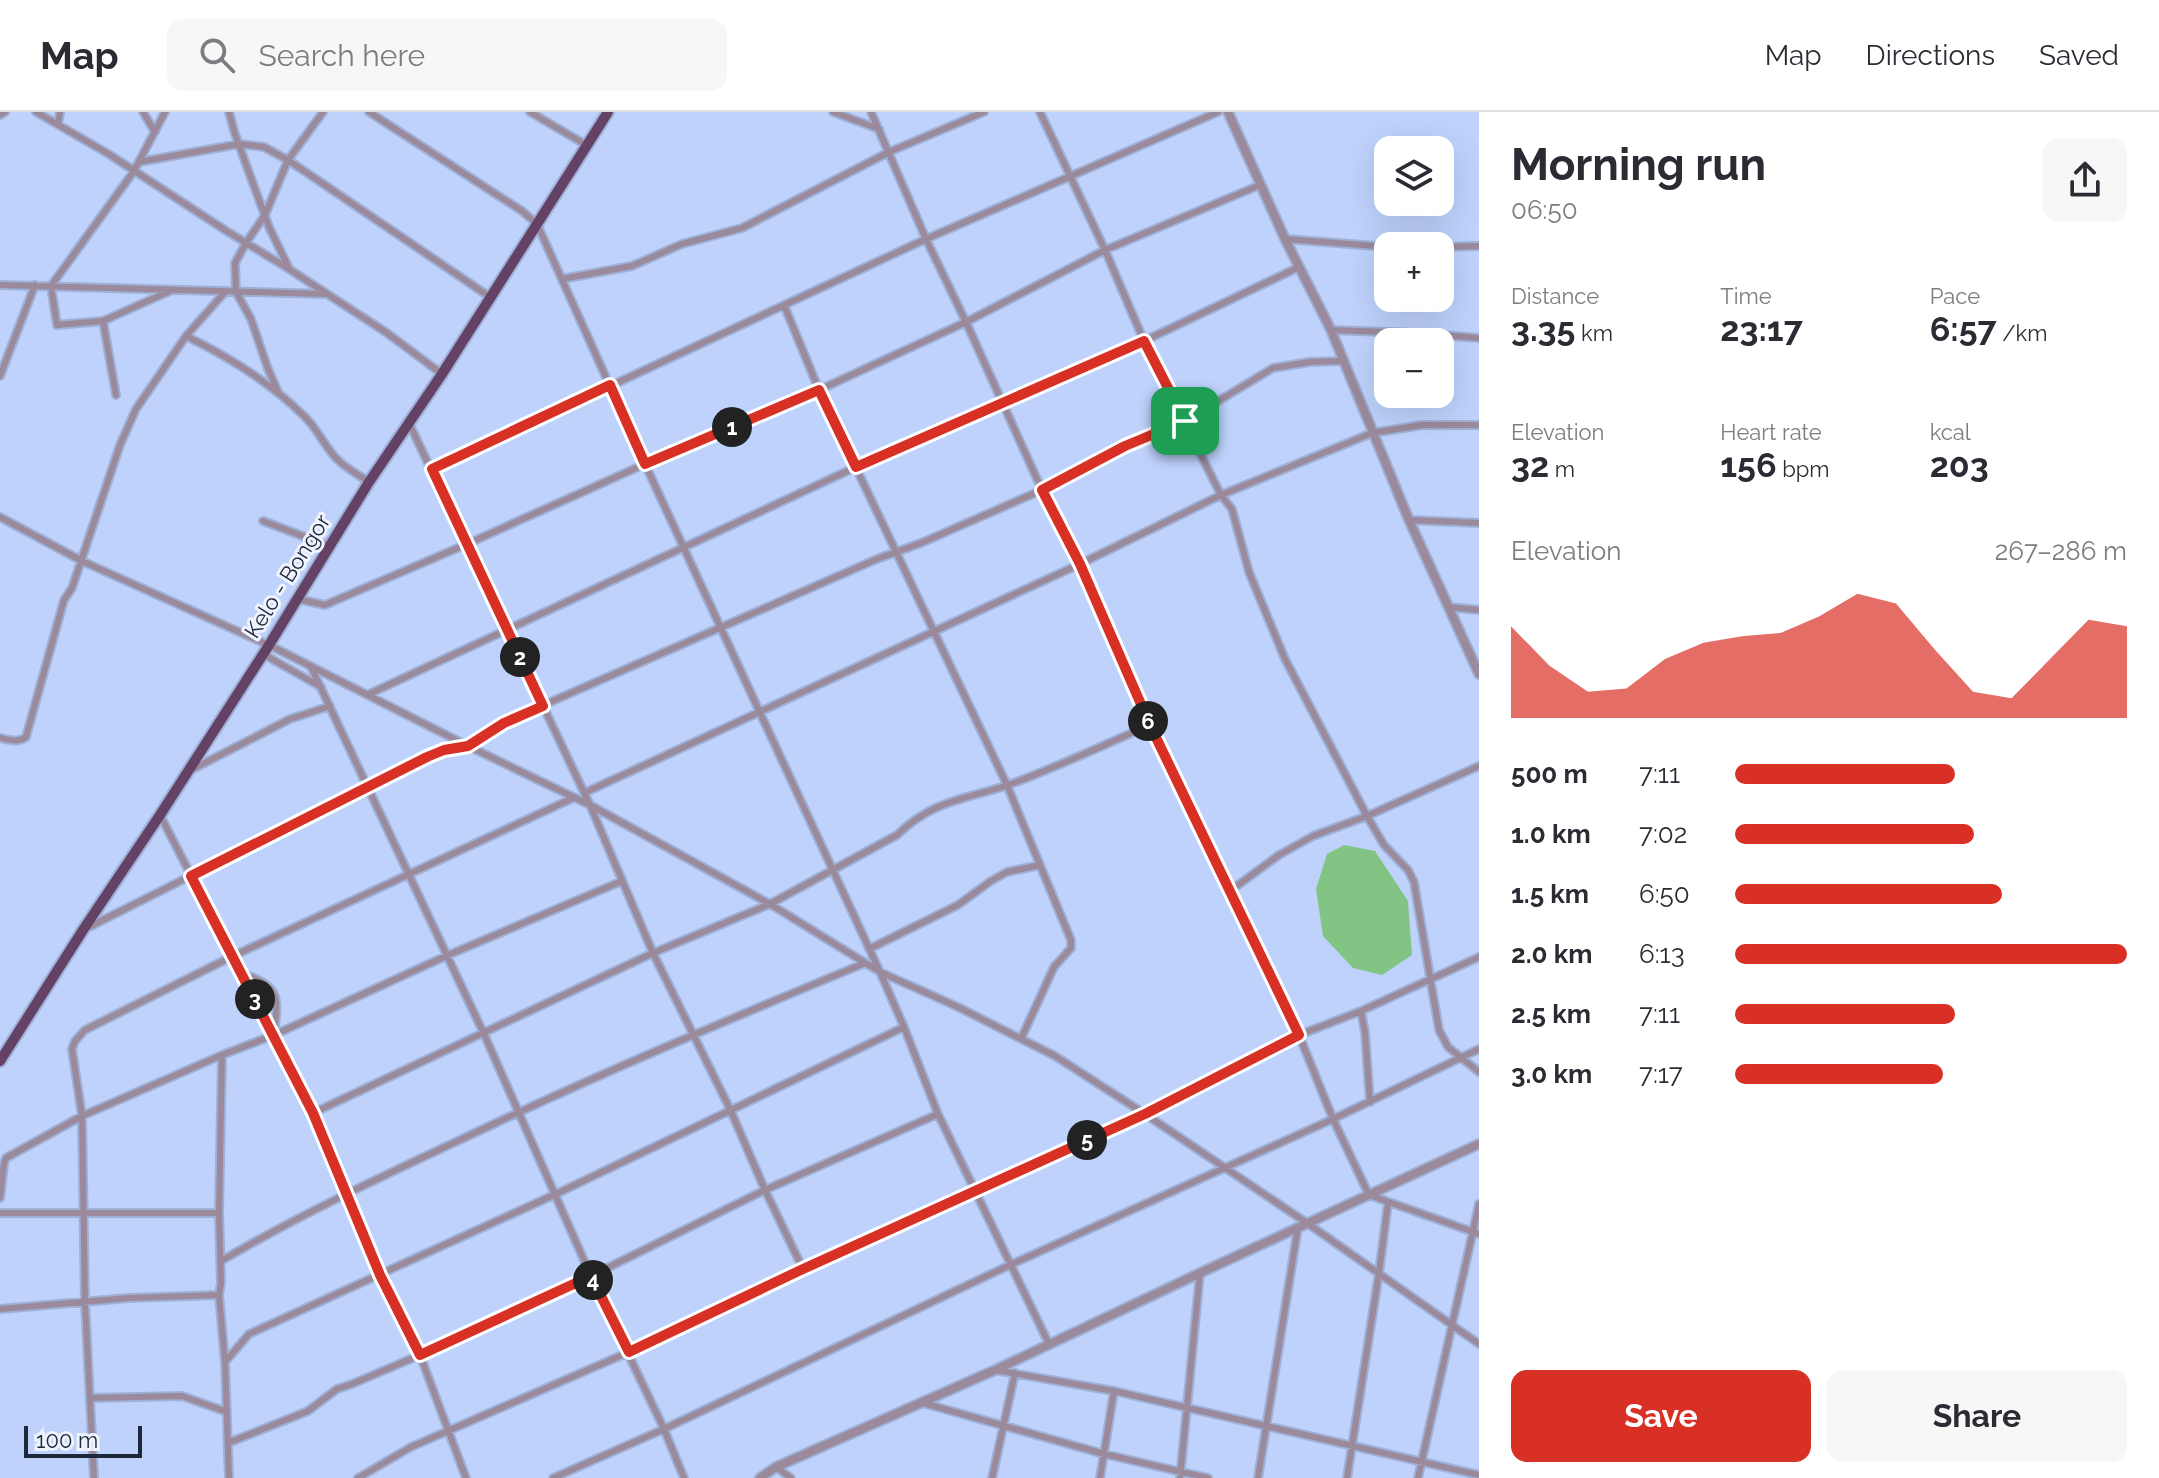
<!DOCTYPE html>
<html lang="en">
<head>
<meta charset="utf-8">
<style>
  :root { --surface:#fff; --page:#f7f7f7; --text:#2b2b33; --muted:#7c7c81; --line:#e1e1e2; --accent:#d93025 }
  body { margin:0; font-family:Raleway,sans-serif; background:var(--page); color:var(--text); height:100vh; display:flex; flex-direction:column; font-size:30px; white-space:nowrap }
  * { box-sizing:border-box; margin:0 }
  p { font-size:26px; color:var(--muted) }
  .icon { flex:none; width:44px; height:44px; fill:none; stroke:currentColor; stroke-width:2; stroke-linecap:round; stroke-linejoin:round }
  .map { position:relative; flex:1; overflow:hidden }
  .details { display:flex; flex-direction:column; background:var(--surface); width:680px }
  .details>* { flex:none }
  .fabs { position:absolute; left:1374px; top:24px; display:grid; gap:16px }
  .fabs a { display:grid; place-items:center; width:80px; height:80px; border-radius:16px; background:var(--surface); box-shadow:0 8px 32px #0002; font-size:40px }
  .scale { position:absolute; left:24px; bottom:20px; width:118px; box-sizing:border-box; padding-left:8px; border:4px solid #1e283b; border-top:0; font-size:22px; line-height:28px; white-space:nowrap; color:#1e283b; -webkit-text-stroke:6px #eef3fe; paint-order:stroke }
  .pin { position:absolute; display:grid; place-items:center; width:68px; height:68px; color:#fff; margin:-34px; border-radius:16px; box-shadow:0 4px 12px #0006 }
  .km { position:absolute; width:40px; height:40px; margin:-20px; border-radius:50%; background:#222; color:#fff; font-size:22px; line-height:40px; text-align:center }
  .round { display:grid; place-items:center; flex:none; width:84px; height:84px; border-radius:16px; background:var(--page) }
  .head { display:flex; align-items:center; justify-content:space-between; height:136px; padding:0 32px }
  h1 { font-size:44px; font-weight:700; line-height:60px }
  .figures { display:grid; grid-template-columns:repeat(3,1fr); gap:12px; height:136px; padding:8px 32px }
  .figures div { display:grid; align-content:center }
  .figures b { font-size:34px; font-weight:700 }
  .figures small { font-size:22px; font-weight:400 }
  .figures p { font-size:22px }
  .chart { height:224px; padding:16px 32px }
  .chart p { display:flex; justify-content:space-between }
  .chart svg { width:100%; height:144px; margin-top:8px; fill:var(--accent); opacity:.7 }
  .cta { display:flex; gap:16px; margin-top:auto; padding:16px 32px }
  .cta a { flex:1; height:92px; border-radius:16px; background:var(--accent); color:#fff; font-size:32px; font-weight:700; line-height:92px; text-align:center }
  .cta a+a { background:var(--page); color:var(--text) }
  ul { padding:0 32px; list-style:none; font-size:26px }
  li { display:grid; grid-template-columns:128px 96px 1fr; align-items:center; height:60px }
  li i { height:20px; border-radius:10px; background:var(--accent) }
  header { display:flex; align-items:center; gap:48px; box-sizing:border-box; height:112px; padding:0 40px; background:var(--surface); border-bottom:2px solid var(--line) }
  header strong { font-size:38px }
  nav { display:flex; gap:44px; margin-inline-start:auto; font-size:28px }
  .search { width:560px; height:72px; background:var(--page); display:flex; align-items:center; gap:20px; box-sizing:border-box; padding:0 28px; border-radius:16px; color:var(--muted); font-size:30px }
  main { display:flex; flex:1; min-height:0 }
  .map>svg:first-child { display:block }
  .water { fill:#81c483 }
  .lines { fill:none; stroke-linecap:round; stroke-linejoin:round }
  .minor-casing { stroke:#9eb0d5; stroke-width:10 }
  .tertiary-casing { stroke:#9eb0d5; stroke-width:12 }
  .trunk-casing { stroke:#9eb0d5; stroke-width:14 }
  .minor { stroke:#9b899c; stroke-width:6 }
  .tertiary { stroke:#9b899c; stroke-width:8 }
  .trunk { stroke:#634266; stroke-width:10 }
  .route-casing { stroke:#fff; stroke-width:16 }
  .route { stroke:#d93025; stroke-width:10 }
  .labels { text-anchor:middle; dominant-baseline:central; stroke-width:6; stroke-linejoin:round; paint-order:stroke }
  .street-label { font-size:22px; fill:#1e283b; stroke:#eef3fe }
</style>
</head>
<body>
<header>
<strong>Map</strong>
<div class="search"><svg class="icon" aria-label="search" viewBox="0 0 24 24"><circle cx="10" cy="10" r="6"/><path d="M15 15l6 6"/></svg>Search here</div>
<nav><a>Map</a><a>Directions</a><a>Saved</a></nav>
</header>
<main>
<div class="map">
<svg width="1479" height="1366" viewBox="0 0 1479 1366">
  <rect width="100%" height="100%" fill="#bed2fc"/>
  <path class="water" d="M 1344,733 L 1375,739 L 1408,789 L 1412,843 L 1382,863 L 1353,856 L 1323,824 L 1316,777 L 1327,742 Z"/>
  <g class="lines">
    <g class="minor-casing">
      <path id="minor" d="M 36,0 L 107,41 L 225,118 L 289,157 L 387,221 L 442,262
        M 143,0 L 155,20
        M 165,0 L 134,59 L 51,174 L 57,213 L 103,209 L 170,179
        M 229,0 L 235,22 L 269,115 L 288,154
        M 369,0 L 522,99 L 537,112 L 645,352 L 880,860 L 904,915 L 938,1002 L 1049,1232
        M 530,0 L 588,34
        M 833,0 L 879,17
        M 871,0 L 926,127 L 966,210 L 1042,378 L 1080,452 L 1150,613 L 1299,923 L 1333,1007 L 1369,1083 L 1479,1122
        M 1040,0 L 1105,138 L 1144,229 L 1221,383 L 1232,397 L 1249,460 L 1285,547 L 1367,704 L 1384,733 L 1408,758 L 1414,770 L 1439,918 L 1448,935 L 1479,960
        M 0,3 L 5,0
        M 58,12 L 60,0
        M 139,50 L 239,32 L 264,35 L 288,48 L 490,185
        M 1285,127 L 1388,135
        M 1440,135 L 1479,134
        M 562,167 L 632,154 L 682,132 L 742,116 L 889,40 L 984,0
        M 0,173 L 325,182
        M 784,193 L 819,278 L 1007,673 L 1071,828 L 1071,836 L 1054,855 L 1021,927
        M 103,209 L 116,283
        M 1331,218 L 1415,221 L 1479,226
        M 186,224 C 229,245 270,270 304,304 C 318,317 325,336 338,348 C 347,357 359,363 369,370
        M 0,264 L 35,173
        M 279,282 L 268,257 L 251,207 L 236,180 L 235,151 L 246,131 L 265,103 L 288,48 L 323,0
        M 408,309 L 590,693 L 653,841 L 730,997 L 765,1078 L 803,1157
        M 432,357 L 926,127 L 1218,0
        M 0,405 L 82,449 L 275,536 L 468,634 L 590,693 L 770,792 L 880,860 L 958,895 L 1055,944 L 1145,1002 L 1307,1111 L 1479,1232
        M 1409,408 L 1479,411
        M 263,409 L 329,434
        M 297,487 L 325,493 L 467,432 L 645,352 L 819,278 L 966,210 L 1105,138 L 1260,73
        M 1448,495 L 1479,498
        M 263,542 L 321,575
        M 311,555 L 484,922 L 591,1164 L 664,1317 L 684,1366
        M 367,583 L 856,355 L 1144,229 L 1299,155
        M 0,626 C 10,628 18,631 26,625 L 64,488 L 72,476 L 120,333 L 136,297 L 186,224 L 225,180
        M 191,658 L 290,607 L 330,594
        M 584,681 L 1080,452 L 1221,383 L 1372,321 L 1422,313 L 1479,313
        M 160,703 L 313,1001 L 380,1163 L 420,1243 L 466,1366
        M 1230,779 L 1279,743 L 1313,724 L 1367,704 L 1479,654
        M 87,816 L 427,645 L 444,638 L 468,634 L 504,611 L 523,602 L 877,447 L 921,431 L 1042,378 L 1125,334 L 1185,309 L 1273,256 L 1310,250 L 1343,249
        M 869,837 L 958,793 L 991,769 L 1007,760 L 1040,753
        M 241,861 C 282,875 278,886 274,923
        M 1361,899 L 1479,845
        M 222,943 L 219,1101 L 221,1171 L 219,1183 L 225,1250 L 229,1366
        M 313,1001 L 653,841 L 770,792 L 897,723 C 933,688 963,688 1008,673 C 1056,656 1103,633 1150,613
        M 0,1086 L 4,1052 L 6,1046 L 82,1004 L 222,943 L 274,923 L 446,844 L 622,769
        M 0,1101 L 219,1101
        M 221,1149 C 301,1102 381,1065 464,1026 C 596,963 730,907 865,851
        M 0,1197 L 129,1186 L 219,1183
        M 225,1250 L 249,1222 L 556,1082 L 904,915
        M 995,1258 L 1114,1279 L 1479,1363
        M 91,1286 L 182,1284 L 227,1300
        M 923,1291 L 1104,1342 L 1208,1366
        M 228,1331 L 308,1299 L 337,1277 L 352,1272 L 420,1243 L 591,1164 L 765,1078 L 938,1002
        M 776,1355 L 791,1366
        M 94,1366 L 85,1191 L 82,1004 L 72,937 L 75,929 L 85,918 L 233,844 L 573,686
        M 358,1366 L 411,1335 L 629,1240 L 803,1157 L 1145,1002 L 1299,923 L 1361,899 L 1365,920 L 1370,990
        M 553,1366 L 664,1317 L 1012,1152 L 1333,1007 L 1479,937
        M 992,1366 L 1015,1261
        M 1100,1366 L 1114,1279
        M 1180,1366 L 1200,1161
        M 1258,1366 L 1298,1115
        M 1347,1366 L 1379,1161 L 1388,1091
        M 1418,1366 L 1479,1092"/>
    </g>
    <g class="tertiary-casing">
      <path id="tertiary" d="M 1228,0 L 1285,127 L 1331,218 L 1409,408 L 1479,562
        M 760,1366 L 776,1355 L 995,1258 L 1200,1161 L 1479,1032"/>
    </g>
    <g class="trunk-casing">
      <path id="trunk" d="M 0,949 L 83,818 L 160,703 L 269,533 L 369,370 L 442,262 L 608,0"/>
    </g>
    <use href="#minor" class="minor"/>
    <use href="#tertiary" class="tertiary"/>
    <use href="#trunk" class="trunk"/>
  </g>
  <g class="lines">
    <g class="route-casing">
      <path id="route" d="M 1144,229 L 1185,309 L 1125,334 L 1042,378 L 1080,452 L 1150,613 L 1299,923 L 1145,1002 L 803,1157 L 629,1240 L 591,1164 L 420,1243 L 380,1163 L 313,1001 L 191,764 L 427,645 L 444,638 L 468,634 L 504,611 L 543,594 L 432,357 L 610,273 L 645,352 L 819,278 L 856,355 Z"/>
    </g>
    <use href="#route" class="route"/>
  </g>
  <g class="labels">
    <g class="street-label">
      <text transform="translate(287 464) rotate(-58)">Kelo - Bongor</text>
    </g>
  </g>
</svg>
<div class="fabs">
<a><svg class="icon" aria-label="layers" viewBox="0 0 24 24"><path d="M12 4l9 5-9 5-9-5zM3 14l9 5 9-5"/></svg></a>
<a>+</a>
<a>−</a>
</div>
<div class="scale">100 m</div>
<div class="pin" style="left:1185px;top:309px;background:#1e9e55"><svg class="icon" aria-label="arrive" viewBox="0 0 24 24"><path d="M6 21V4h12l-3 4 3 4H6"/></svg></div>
<b class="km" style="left:732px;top:315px">1</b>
<b class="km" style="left:520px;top:545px">2</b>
<b class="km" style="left:255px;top:887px">3</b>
<b class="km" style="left:593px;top:1168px">4</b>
<b class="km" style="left:1087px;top:1028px">5</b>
<b class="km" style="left:1148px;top:609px">6</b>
</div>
<section class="details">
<div class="head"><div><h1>Morning run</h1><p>06:50</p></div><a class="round"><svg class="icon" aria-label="share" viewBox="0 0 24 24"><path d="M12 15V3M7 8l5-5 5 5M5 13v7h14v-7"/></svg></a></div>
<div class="figures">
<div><p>Distance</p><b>3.35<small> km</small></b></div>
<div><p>Time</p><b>23:17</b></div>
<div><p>Pace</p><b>6:57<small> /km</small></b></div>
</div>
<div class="figures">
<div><p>Elevation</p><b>32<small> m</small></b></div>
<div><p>Heart rate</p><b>156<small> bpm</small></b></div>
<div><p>kcal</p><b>203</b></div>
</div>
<div class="chart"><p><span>Elevation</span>267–286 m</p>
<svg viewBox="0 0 160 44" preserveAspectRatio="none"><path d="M0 44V16L10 28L20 36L30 35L40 26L50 21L60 19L70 18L80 13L90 6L100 9L110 23L120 36L130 38L140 26L150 14L160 16V44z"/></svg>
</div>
<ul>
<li><b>500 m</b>7:11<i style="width:56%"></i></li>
<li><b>1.0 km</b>7:02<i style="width:61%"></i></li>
<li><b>1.5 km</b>6:50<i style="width:68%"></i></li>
<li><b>2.0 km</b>6:13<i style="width:100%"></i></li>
<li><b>2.5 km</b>7:11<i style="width:56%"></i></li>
<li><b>3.0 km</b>7:17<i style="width:53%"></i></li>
</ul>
<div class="cta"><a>Save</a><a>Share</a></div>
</section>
</main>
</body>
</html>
